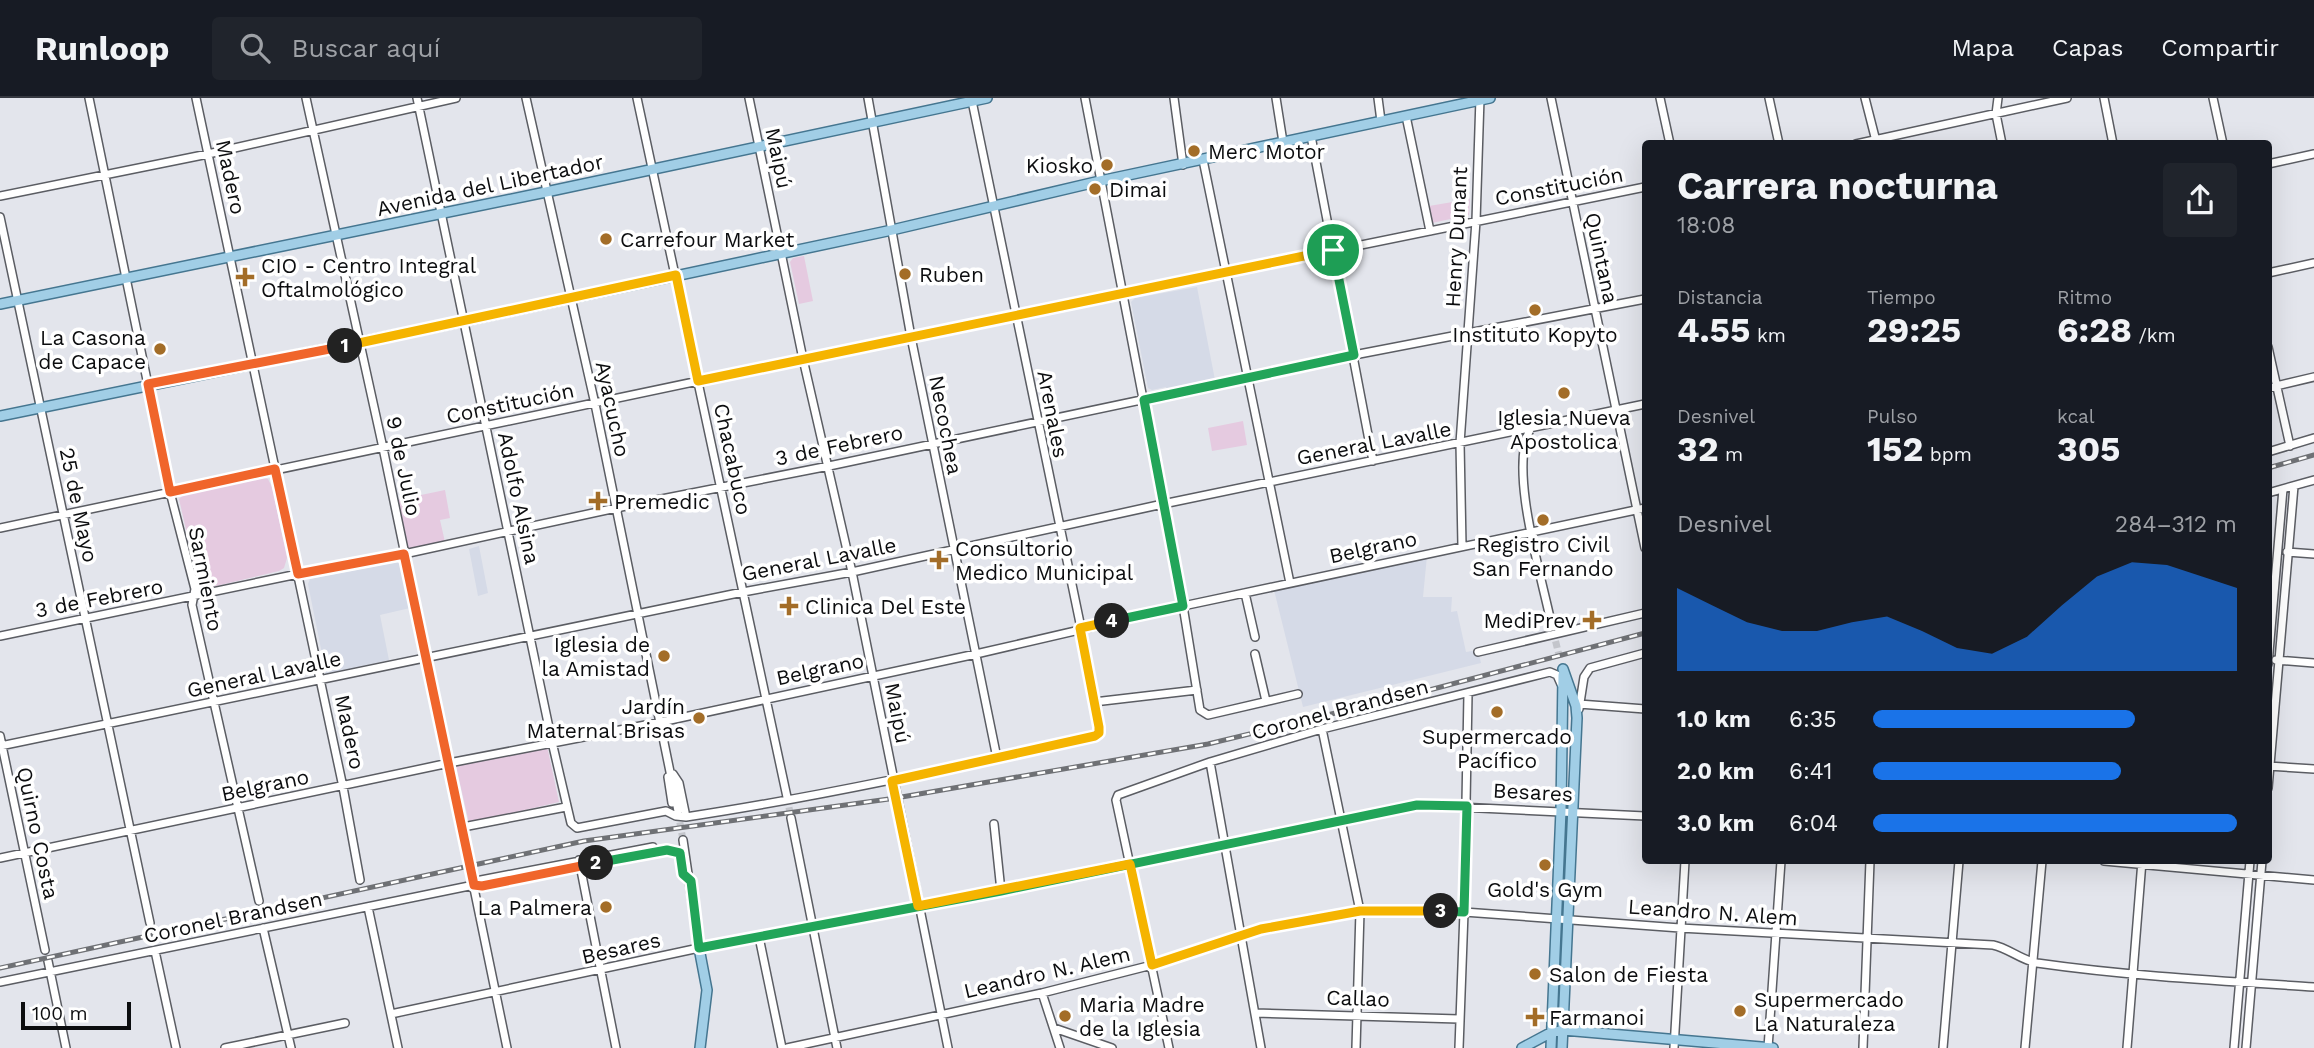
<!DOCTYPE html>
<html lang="es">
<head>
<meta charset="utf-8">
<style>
  :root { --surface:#171b24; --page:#20242c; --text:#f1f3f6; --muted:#9ea1a6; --line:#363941; --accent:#1a73e8 }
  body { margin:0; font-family:"Work Sans",sans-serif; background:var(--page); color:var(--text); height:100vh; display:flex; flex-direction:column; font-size:26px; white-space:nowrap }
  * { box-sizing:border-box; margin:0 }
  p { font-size:23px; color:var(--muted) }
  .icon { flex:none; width:38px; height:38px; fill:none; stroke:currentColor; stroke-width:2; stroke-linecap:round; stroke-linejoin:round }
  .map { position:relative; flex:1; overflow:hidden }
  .sheet { position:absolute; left:1642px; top:42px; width:630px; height:724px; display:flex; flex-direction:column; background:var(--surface); border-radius:7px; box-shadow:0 7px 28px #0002 }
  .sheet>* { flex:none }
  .scale { position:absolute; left:21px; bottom:18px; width:110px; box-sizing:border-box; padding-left:7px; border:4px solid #0c0d0f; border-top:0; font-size:19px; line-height:24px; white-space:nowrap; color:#0c0d0f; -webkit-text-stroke:5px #fff; paint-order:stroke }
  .pin { position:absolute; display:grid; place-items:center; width:60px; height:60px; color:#fff; margin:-30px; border:4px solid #fff; border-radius:50%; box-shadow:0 2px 7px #0007 }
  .km { position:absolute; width:35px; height:35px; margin:-18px; border-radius:50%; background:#222; color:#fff; font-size:19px; line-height:35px; text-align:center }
  .round { display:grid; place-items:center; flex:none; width:74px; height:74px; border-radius:7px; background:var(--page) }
  .summary { display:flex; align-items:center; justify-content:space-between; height:119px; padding:0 35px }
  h1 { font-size:38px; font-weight:700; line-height:52px }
  .metrics { display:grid; grid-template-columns:repeat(3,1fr); gap:10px; height:119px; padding:7px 35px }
  .metrics div { display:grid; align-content:center }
  .metrics b { font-size:35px; font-weight:700 }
  .metrics small { font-size:19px; font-weight:400 }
  .metrics p { font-size:19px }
  .chart { height:196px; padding:14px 35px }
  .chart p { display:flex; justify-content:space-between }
  .chart svg { width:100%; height:126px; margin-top:7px; fill:var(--accent); opacity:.7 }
  ul { padding:0 35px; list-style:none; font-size:23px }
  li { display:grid; grid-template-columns:112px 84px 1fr; align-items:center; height:52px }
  li i { height:18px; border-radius:9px; background:var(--accent) }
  header { display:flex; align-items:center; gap:42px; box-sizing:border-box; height:98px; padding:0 35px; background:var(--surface); border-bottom:2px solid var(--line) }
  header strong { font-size:33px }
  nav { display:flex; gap:38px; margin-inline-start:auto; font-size:24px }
  .search { width:490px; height:63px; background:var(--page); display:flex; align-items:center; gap:18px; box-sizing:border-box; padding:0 24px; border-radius:7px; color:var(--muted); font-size:26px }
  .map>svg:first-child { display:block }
  .built { fill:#d5dae7 }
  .green { fill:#e5cae0 }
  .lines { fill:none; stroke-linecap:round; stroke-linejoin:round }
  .minor-tunnel { stroke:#c3c5cb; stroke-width:7; stroke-dasharray:7 3.5; stroke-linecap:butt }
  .minor-casing { stroke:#5b5d63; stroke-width:10 }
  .major-casing { stroke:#457690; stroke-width:12 }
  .minor { stroke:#fff; stroke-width:7 }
  .major { stroke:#a1cee6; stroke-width:9 }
  .rail-casing { stroke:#6f7175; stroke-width:5 }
  .rail { stroke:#fff; stroke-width:2.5; stroke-dasharray:8; stroke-linecap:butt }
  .split-1-casing { stroke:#fff; stroke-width:14 }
  .split-2-casing { stroke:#fff; stroke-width:14 }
  .split-3-casing { stroke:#fff; stroke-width:14 }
  .split-4-casing { stroke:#fff; stroke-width:14 }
  .split-5-casing { stroke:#fff; stroke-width:14 }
  .split-1 { stroke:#f5b400; stroke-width:9 }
  .split-2 { stroke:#f0652b; stroke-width:9 }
  .split-3 { stroke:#22a559; stroke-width:9 }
  .split-4 { stroke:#f5b400; stroke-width:9 }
  .split-5 { stroke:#22a559; stroke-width:9 }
  .poi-dot { fill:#a36d28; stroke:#fff; stroke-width:2.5 }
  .labels { text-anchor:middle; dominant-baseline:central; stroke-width:7; stroke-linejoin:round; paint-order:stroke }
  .poi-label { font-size:21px; fill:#0c0d0f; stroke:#fff; text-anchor:start }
  .street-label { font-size:21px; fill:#0c0d0f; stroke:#fff }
</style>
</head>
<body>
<header>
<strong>Runloop</strong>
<div class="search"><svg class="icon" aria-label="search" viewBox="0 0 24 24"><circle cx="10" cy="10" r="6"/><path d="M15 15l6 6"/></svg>Buscar aquí</div>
<nav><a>Mapa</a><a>Capas</a><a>Compartir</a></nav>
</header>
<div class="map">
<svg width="2314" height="950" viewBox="0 0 2314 950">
  <rect width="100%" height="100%" fill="#e3e5ec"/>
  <path class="built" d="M 1197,189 L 1215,282 L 1167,292 L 1166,289 L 1152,292 L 1148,290 L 1131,204 L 1135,200 Z
    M 479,448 L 488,495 L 478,498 L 469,451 Z
    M 1427,458 L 1423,499 L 1452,499 L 1451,514 L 1457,513 L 1466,554 L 1478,552 L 1481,565 L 1303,609 L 1274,492 Z
    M 397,464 L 402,467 L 410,510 L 380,517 L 389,562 L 326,576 L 308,486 L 310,481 Z"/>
  <path class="green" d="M 1470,101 L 1469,117 L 1432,125 L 1429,108 Z
    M 804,158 L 813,203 L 799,206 L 790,164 L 793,160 Z
    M 1243,323 L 1247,347 L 1212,353 L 1208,330 Z
    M 259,379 L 268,381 L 272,389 L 287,460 L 284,470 L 279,473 L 208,490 L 199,488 L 179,401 L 186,394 Z
    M 445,392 L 450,420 L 440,422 L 445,444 L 407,451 L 397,402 Z
    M 547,648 L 559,704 L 469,725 L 456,668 Z"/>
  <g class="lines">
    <path class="minor-tunnel" d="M 1553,533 L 1560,561
      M 787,699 L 791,720
      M 678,714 L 683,742"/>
    <g class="minor-casing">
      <path id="minor" d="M 89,0 L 170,394 L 195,491 L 192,507 L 259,803
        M 196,0 L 343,689 L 360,782
        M 306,0 L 383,350 L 507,950
        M 417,0 L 552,644 L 571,725 L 577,730 L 666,713 L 676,718 L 686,719 C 824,698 959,668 1095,638 L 1099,635 L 1081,530 L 972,3
        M 526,0 L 595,306 L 678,713
        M 637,0 L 787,699
        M 749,0 L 803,261 L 852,474 L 948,950
        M 868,0 L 911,239 L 997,660
        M 1085,0 L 1183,508 L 1200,612 L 1208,617 L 1298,596
        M 1174,0 L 1183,67
        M 1276,0 L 1283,44
        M 1378,0 L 1381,23
        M 1551,0 L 1645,450
        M 1660,0 L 1670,46
        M 1769,0 L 1779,46
        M 1865,0 L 1876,43
        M 1998,0 L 1996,16 L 2002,46
        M 2104,0 L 2113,46
        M 2213,0 L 2223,46
        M 1406,18 L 1430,133
        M 1311,38 L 1373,363
        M 1856,46 L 2067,0
        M 1203,62 L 1290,485
        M 2268,66 L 2314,56
        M 0,98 L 208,56 L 456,0
        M 0,119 L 150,825
        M 2268,175 L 2314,165
        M 2268,249 L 2290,348
        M 2268,290 L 2314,279
        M 1531,330 C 1507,368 1543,483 1552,529
        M 2268,354 L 2314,340
        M 2268,395 L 2314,382
        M 0,430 L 803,261 L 1645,89
        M 1462,448 L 1460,345 L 1476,123 L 1480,0
        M 2287,454 L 2314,456
        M 1245,495 L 1255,539
        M 0,538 L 298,476 L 404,456 L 616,410 L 829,368 L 1354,257 L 1645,201
        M 1478,554 L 1645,515
        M 1255,556 L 1266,603
        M 2276,562 L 2314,565
        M 2268,566 L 2283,391
        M 1094,604 L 1197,592
        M 1579,606 L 1645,611
        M 1579,611 L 1584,579 L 1590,570 L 1645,555
        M 1322,631 L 1360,813 L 1356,950
        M 0,638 L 45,852
        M 0,648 L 743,494 L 852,474 L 1163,406 L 1645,306
        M 1210,664 L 1261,950
        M 2268,668 L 2314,671
        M 673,676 L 679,685 L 686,719
        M 668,679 L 672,705
        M 2268,690 L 2294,388
        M 791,720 L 837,950
        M 994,726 L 1001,793
        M 463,729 L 566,709
        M 683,742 L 699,850
        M 0,760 L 449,665 L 661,624 L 976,556 L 1183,508 L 1645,410
        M 579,762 L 616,950
        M 2104,763 L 2314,782
        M 474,787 L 481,782 L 653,749 L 654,755
        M 368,809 L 398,950
        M 263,830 L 291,950
        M 759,839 L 782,950
        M 155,853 L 176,950
        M 48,863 L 66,950
        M 0,884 L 474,787 L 482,788 L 667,752 L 680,755 L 683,776 L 691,783
        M 1042,895 L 1060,950
        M 1255,915 L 1459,921
        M 391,916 L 699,850 L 1001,793 L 1417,707 L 1645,718
        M 1054,930 L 1112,950
        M 225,950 L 345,925
        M 787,950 L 1042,895 L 1152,867 L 1261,830 L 1360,813 L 1464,814 L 1680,830 L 1993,847 C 2008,850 2021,862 2037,865 C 2128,878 2222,883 2314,889
        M 1169,950 L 1116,702 L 1118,697 L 1210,664 L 1322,631 L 1550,574 L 1557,577 L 1561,586
        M 1459,950 L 1464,814 L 1468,596
        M 1674,950 L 1685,763
        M 1768,950 L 1781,763
        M 1863,950 L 1870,763
        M 1943,950 L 1959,763
        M 2025,950 L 2042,763
        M 2127,950 L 2142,763
        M 2234,950 L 2250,763
        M 2246,950 L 2262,763"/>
    </g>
    <g class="major-casing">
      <path id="major" d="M 0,206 L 546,94 L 987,0
        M 0,318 L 464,223 L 892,132 L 1100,83 L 1490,0
        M 699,850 L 707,892 L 700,950
        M 1522,950 L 1552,934 L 1563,932 L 1773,950
        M 1551,950 L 1561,712 L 1563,577
        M 1562,950 L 1577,620 L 1576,608 L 1563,571"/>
    </g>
    <use href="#minor" class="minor"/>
    <use href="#major" class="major"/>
    <g class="rail-casing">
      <path id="rail" d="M 2268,370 L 2314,357
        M 0,870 L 584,743 L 896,700 L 1208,646 L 1418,595 L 1645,535"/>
    </g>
    <use href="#rail" class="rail"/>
  </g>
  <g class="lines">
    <g class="split-1-casing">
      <path id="split-1" d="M 345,248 L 676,177 L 698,283 L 1333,152"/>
    </g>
    <g class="split-2-casing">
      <path id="split-2" d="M 345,248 L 148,286 L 170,394 L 275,371 L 298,476 L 404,456 L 474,787 L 482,788 L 596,765"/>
    </g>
    <g class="split-3-casing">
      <path id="split-3" d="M 596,765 L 667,752 L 680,755 L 683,776 L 691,783 L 699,850 L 1001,793 L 1417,707 L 1467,708 L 1464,814 L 1441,813"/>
    </g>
    <g class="split-4-casing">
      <path id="split-4" d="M 1112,523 L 1080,530 L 1099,629 L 1099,635 L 1095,638 L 892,683 L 918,808 L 1130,766 L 1152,867 L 1261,831 L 1360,813 L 1441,813"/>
    </g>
    <g class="split-5-casing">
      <path id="split-5" d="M 1112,523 L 1183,508 L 1144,302 L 1354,257 L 1333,152"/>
    </g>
    <use href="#split-1" class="split-1"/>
    <use href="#split-2" class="split-2"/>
    <use href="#split-3" class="split-3"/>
    <use href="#split-4" class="split-4"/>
    <use href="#split-5" class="split-5"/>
  </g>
  <g class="poi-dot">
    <circle cx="1194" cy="53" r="7"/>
    <circle cx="1107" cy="67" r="7"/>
    <circle cx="1095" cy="91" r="7"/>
    <circle cx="606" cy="141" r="7"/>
    <circle cx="905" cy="176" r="7"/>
    <path d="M241.5 168.5h7v7h7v7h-7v7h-7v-7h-7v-7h7z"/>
    <circle cx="1535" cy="212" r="7"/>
    <circle cx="160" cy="251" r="7"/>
    <circle cx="1564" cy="295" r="7"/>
    <path d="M594.5 392.5h7v7h7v7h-7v7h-7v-7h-7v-7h7z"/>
    <circle cx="1543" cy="422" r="7"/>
    <path d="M935.5 451.5h7v7h7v7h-7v7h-7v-7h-7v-7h7z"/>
    <path d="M785.5 497.5h7v7h7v7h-7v7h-7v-7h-7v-7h7z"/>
    <path d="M1588.5 511.5h7v7h7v7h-7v7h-7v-7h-7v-7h7z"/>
    <circle cx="664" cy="558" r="7"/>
    <circle cx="1497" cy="614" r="7"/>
    <circle cx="699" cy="620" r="7"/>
    <circle cx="1545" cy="767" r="7"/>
    <circle cx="606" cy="809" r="7"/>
    <circle cx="1535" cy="876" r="7"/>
    <circle cx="1740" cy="913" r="7"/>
    <circle cx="1065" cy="918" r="7"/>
    <path d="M1531.5 908.5h7v7h7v7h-7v7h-7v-7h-7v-7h7z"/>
  </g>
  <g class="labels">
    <g class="poi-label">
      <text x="1208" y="53">Merc Motor</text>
      <text x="1093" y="67" text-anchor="end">Kiosko</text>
      <text x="1109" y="91">Dimai</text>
      <text x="620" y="141">Carrefour Market</text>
      <text x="261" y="167">CIO - Centro Integral<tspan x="261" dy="24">Oftalmológico</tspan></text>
      <text x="919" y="176">Ruben</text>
      <text x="1535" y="236" text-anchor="middle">Instituto Kopyto</text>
      <text x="146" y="239" text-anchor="end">La Casona<tspan x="146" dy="24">de Capace</tspan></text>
      <text x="1564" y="319" text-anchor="middle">Iglesia Nueva<tspan x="1564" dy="24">Apostolica</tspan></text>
      <text x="614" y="403">Premedic</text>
      <text x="1543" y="446" text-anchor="middle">Registro Civil<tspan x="1543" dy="24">San Fernando</tspan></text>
      <text x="955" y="450">Consultorio<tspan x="955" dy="24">Medico Municipal</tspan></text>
      <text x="805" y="508">Clinica Del Este</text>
      <text x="1576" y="522" text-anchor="end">MediPrev</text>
      <text x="650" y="546" text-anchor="end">Iglesia de<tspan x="650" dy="24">la Amistad</tspan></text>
      <text x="685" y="608" text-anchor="end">Jardín<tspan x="685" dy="24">Maternal Brisas</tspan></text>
      <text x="1497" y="638" text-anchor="middle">Supermercado<tspan x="1497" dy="24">Pacífico</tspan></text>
      <text x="1545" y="791" text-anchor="middle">Gold's Gym</text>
      <text x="592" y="809" text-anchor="end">La Palmera</text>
      <text x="1549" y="876">Salon de Fiesta</text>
      <text x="1754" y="901">Supermercado<tspan x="1754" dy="24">La Naturaleza</tspan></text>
      <text x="1079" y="906">Maria Madre<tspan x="1079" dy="24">de la Iglesia</tspan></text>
      <text x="1549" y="919">Farmanoi</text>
    </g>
    <g class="street-label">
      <text transform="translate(779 60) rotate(78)">Maipú</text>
      <text transform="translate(231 79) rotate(78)">Madero</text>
      <text transform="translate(490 87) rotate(-12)">Avenida del Libertador</text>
      <text transform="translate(1559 88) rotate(-11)">Constitución</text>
      <text transform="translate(1456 139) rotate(-87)">Henry Dunant</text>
      <text transform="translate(1602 160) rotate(78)">Quintana</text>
      <text transform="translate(510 305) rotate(-12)">Constitución</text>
      <text transform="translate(613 311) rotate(78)">Ayacucho</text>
      <text transform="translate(1053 316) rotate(79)">Arenales</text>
      <text transform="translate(946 327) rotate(79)">Necochea</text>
      <text transform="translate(1374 345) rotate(-11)">General Lavalle</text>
      <text transform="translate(839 347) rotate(-12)">3 de Febrero</text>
      <text transform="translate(733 361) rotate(78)">Chacabuco</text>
      <text transform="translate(404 368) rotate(78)">9 de Julio</text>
      <text transform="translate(519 400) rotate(78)">Adolfo Alsina</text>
      <text transform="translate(79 407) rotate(78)">25 de Mayo</text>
      <text transform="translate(1373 449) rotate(-12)">Belgrano</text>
      <text transform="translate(819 461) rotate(-11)">General Lavalle</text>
      <text transform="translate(206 481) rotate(79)">Sarmiento</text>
      <text transform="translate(99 500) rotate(-11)">3 de Febrero</text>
      <text transform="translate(820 571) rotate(-12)">Belgrano</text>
      <text transform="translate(264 576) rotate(-12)">General Lavalle</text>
      <text transform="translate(1340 611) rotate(-15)">Coronel Brandsen</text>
      <text transform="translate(898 615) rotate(79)">Maipú</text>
      <text transform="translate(350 634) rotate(78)">Madero</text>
      <text transform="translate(265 687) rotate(-12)">Belgrano</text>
      <text transform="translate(1533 694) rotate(3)">Besares</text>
      <text transform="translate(38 735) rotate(78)">Quirno Costa</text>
      <text transform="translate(1713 814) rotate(4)">Leandro N. Alem</text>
      <text transform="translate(233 819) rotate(-12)">Coronel Brandsen</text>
      <text transform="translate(621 850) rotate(-13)">Besares</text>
      <text transform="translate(1047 874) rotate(-13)">Leandro N. Alem</text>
      <text transform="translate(1358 900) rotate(2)">Callao</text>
    </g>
  </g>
</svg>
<div class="scale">100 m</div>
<div class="pin" style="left:1333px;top:152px;background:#1e9e55"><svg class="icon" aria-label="arrive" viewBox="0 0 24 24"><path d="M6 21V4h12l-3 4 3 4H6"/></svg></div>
<b class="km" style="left:345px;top:248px">1</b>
<b class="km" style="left:596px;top:765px">2</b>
<b class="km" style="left:1441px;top:813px">3</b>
<b class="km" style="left:1112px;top:523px">4</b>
<section class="sheet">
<div class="summary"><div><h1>Carrera nocturna</h1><p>18:08</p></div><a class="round"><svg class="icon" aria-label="share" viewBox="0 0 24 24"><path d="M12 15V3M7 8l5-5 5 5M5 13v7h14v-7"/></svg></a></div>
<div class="metrics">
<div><p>Distancia</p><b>4.55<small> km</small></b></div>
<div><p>Tiempo</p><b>29:25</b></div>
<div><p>Ritmo</p><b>6:28<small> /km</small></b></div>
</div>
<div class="metrics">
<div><p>Desnivel</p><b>32<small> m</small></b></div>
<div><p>Pulso</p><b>152<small> bpm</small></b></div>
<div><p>kcal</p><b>305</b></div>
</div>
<div class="chart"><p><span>Desnivel</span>284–312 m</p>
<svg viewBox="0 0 160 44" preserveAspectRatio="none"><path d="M0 44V15L10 21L20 27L30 30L40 30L50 27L60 25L70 30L80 36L90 38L100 32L110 21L120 11L130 6L140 7L150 11L160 15V44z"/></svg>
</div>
<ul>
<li><b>1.0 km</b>6:35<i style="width:72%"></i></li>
<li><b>2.0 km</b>6:41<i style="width:68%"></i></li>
<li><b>3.0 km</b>6:04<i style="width:100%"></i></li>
</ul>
</section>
</div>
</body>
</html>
